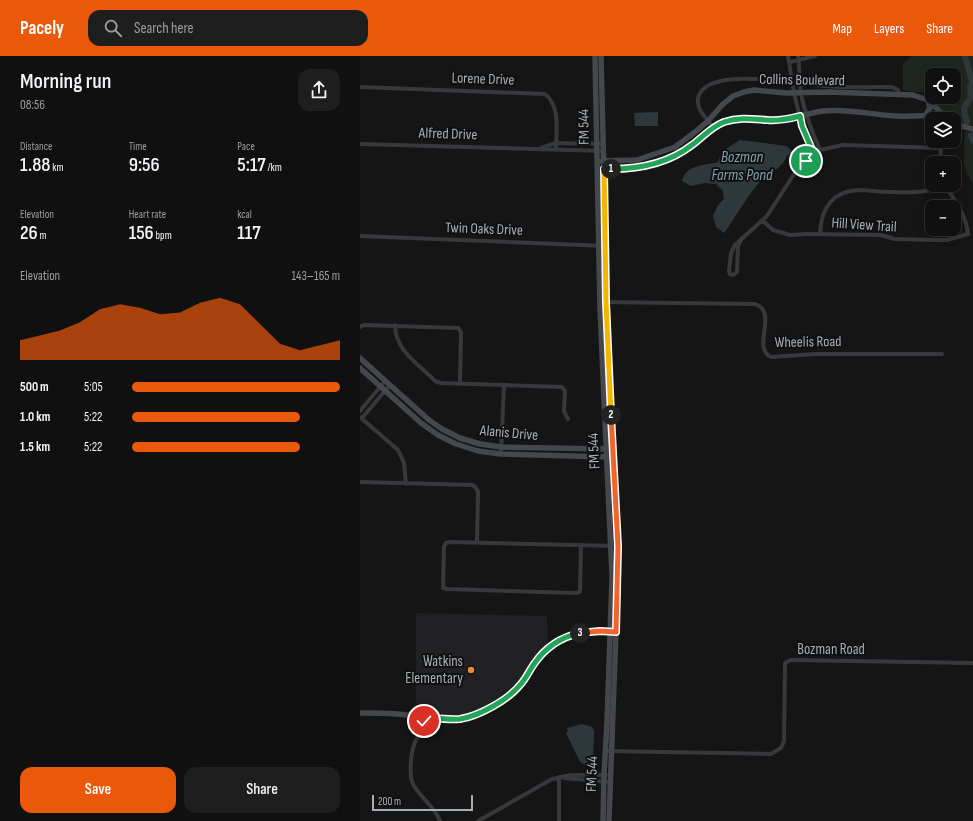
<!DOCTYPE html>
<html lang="en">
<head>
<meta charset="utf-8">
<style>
  :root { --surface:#101010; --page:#1e1e1e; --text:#f1f3f6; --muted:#9c9d9f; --line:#303030; --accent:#ea580c }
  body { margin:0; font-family:"Sofia Sans Condensed",sans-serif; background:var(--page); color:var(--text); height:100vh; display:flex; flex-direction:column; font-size:15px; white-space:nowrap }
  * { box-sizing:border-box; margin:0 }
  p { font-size:13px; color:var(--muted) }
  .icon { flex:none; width:22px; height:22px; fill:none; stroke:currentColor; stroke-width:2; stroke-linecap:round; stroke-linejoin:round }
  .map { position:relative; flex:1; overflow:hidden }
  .panel { display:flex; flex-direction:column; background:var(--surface); width:360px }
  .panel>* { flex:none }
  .buttons { position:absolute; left:565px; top:12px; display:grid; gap:8px }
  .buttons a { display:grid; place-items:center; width:36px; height:36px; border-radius:8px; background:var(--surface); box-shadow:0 2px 10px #0003,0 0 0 1px var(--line); font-size:20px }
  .scale { position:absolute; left:12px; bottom:10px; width:101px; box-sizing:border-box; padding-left:4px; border:2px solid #a7aeb5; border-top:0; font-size:11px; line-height:14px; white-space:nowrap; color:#a7aeb5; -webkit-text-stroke:3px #101011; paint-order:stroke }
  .pin { position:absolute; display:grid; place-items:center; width:34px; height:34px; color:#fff; margin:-17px; border:2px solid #fff; border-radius:50%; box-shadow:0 1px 4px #0007 }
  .km { position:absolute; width:20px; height:20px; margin:-10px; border-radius:50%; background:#222; color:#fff; font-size:11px; line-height:20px; text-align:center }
  .round { display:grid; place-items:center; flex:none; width:42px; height:42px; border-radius:12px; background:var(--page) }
  .headline { display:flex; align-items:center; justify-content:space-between; height:68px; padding:0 20px }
  h1 { font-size:22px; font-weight:600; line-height:30px }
  .stats { display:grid; grid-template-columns:repeat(3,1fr); gap:6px; height:68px; padding:4px 20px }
  .stats div { display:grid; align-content:center }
  .stats b { font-size:20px; font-weight:600 }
  .stats small { font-size:11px; font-weight:400 }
  .stats p { font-size:11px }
  .chart { height:112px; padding:8px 20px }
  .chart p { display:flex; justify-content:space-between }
  .chart svg { width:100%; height:72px; margin-top:4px; fill:var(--accent); opacity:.7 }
  .action { display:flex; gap:8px; margin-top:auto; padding:8px 20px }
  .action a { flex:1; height:46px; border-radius:12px; background:var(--accent); color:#fff; font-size:16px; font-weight:600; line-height:46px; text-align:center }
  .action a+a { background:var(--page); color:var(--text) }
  ul { padding:0 20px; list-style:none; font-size:13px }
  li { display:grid; grid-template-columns:64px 48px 1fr; align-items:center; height:30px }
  li i { height:10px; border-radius:5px; background:var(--accent) }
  header { display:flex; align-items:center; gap:24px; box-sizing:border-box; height:56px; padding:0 20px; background:var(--accent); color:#fff }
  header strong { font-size:19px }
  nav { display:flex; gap:22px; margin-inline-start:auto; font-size:14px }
  .search { width:280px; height:36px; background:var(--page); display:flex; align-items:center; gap:10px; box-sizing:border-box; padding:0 14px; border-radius:12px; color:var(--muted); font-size:15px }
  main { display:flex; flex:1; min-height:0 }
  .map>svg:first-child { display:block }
  .built { fill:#212123 }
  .green { fill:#1f261f; fill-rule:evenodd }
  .water { fill:#2e383b }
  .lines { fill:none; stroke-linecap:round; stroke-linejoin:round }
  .river { stroke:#2e383b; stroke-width:6 }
  .street { stroke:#36383b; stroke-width:4 }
  .secondary { stroke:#44474b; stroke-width:5.5 }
  .split-1-casing { stroke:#fff; stroke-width:8 }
  .split-2-casing { stroke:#fff; stroke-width:8 }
  .split-3-casing { stroke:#fff; stroke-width:8 }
  .split-4-casing { stroke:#fff; stroke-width:8 }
  .split-1 { stroke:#22a559; stroke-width:5 }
  .split-2 { stroke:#f5b400; stroke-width:5 }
  .split-3 { stroke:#f0652b; stroke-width:5 }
  .split-4 { stroke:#22a559; stroke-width:5 }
  .poi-dot { fill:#e48d3f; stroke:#101011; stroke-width:1.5 }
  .labels { text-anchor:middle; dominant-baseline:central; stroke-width:4; stroke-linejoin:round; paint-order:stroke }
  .street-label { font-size:15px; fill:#a7aeb5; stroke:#101011 }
  .poi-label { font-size:15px; fill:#a7aeb5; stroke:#101011; text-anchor:end }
  .water-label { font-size:16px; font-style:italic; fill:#81a1ae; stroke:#101011 }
</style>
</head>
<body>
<header>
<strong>Pacely</strong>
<div class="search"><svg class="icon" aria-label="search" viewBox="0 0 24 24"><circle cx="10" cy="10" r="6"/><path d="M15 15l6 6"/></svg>Search here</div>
<nav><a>Map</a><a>Layers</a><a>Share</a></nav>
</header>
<main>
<section class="panel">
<div class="headline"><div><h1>Morning run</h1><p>08:56</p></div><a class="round"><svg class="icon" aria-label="share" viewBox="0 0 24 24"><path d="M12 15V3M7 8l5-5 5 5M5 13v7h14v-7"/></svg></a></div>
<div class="stats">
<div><p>Distance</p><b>1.88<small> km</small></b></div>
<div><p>Time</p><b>9:56</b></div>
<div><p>Pace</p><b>5:17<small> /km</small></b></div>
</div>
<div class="stats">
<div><p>Elevation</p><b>26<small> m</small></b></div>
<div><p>Heart rate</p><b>156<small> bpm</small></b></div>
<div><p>kcal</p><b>117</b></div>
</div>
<div class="chart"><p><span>Elevation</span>143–165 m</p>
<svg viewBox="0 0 160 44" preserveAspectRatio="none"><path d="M0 44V32L10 29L20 26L30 21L40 13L50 10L60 12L70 16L80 15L90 9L100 6L110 10L120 22L130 34L140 38L150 35L160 32V44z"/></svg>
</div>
<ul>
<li><b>500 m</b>5:05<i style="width:100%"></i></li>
<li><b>1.0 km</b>5:22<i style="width:81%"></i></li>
<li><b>1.5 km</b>5:22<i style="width:81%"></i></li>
</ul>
<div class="action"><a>Save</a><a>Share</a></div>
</section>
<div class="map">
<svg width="613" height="765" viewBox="0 0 613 765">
  <rect width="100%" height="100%" fill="#151516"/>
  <path class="built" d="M 56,557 L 187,560 L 188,588 L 172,605 L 161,623 L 152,633 L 140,641 L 115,655 L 93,660 L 56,657 Z"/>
  <path class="green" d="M 551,0 L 613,0 L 613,69 L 600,67 L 590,61 L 565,37 L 543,34 L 543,9 ZM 572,19 L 594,19 L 594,41 L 572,41 Z
    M 605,75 L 613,76 L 613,128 L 606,116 L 604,107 Z"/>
  <path class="water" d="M 298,56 L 298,70 L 275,70 L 274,57 Z
    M 380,84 L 427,90 L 433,97 L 427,100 C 422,113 407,118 398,128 C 386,142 375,162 364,177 L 356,171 L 353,160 L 358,149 L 364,143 L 363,135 L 356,128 L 345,127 L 331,130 L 322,125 C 326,108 344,110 358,106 C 362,94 370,90 380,84 Z
    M 222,668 L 232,671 L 234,675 L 233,710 L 228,710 L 220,706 L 206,677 L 208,675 L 207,672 Z"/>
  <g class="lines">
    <path class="river" d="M 605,0 L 612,26 L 610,31 C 613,51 604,43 604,54 C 604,57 606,62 607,66
      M 611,79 L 613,85"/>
    <path class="street" d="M 428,0 L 434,37 L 442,70 L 454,98
      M 438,0 C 440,12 439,25 441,38 C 445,58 452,76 460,94
      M 430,6 L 455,0
      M 0,31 L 185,38 C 201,50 196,77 196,94
      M 353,71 C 346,62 334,52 339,39 C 351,10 439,28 465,30 C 487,32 510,31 532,31 L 538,34 L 539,38
      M 0,88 L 244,95
      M 181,92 L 196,87 L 243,88
      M 403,165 L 413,174 L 430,179 L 445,178 L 521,179 L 535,183 L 574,184 L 587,184 L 608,178 C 606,159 595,145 585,129
      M 460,178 C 461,153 472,135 499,134 C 522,135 564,141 584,129
      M 0,180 L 246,190
      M 382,182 L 378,190 L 377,216 L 373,219 L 370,218 L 369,215 L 371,197 L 375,189 L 407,160 L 438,112 L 454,98 L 460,94 L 483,89 L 581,92 L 580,107
      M 240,246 L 395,248 C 419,256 391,292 411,301 L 456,298 L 582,298
      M 35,269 C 35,295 59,308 75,325 L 81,327 L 202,331 L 205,335 L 204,355 L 208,363
      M 0,271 L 4,269 L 98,272 L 101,276 L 100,327
      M 0,355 L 25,325
      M 0,361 L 38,394 L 44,407 L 46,428
      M 2,362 L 30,329
      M 141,398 L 144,329
      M 0,426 L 113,429 L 116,432 L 118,436 L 117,486
      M 221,489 L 220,536 L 215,537 L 87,533 L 83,532 L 84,491 L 86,487 L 90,486 L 257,490
      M 63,661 C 66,671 60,676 56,684 C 51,694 50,710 51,721 C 52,736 75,749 80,765
      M 245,695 L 411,698 L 421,692 L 424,685 L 425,609 L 425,607 L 431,604 L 613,607
      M 204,722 L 250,726
      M 118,765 L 192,723 L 211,719 L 246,719
      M 199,765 L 199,721"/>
    <path class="secondary" d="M 235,0 L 240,253 L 252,521 L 247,666 L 244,719 L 243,765
      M 241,0 L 249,320 L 253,412 L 255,429 L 258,521 L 249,765
      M 565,60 L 570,52 L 568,44
      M 594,68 L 613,73
      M 241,105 L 277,104 L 315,91 L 335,76 L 348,65 L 362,49 L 373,40 L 384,36 L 394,34 L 426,37 L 468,36 L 553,39 L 568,44 L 588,63
      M 241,113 C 273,113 304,109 331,91 C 343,82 351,71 365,66 C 385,59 399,66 419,64 C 434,63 448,57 463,55 C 488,52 511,59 536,60 C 552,61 568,57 584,63
      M 0,302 L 69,364 L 82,373 L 100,382 L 120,388 L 141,391 L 248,393
      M 0,312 L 61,367 L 78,379 L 96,388 L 118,395 L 141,398 L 249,401
      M 0,657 C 12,657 24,657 37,658 C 62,660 90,668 115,659 C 129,654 151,640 161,629 C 166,622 169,615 174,608 C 181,598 192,588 203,582 C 220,575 237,575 254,576"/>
  </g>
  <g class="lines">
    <g class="split-1-casing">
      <path id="split-1" d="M 251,113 C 280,113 309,107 332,89 C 343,81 351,71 364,66 C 379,61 392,63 407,64 C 418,65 429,63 440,60 L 442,70 L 454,98 L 446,105"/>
    </g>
    <g class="split-2-casing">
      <path id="split-2" d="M 251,359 L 246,246 L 244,113 L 251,113"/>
    </g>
    <g class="split-3-casing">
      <path id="split-3" d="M 220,577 L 240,575 L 256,576 L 258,490 L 251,359"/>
    </g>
    <g class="split-4-casing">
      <path id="split-4" d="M 64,665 L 64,661 C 75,662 88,664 100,663 C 119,660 148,644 160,629 C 166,623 169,615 174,608 C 185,592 201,581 220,577"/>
    </g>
    <use href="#split-1" class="split-1"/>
    <use href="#split-2" class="split-2"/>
    <use href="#split-3" class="split-3"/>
    <use href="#split-4" class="split-4"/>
  </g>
  <circle class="poi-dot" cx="111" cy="614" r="4"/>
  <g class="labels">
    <g class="street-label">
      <text transform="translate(123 23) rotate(2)">Lorene Drive</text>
      <text transform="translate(442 24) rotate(1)">Collins Boulevard</text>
      <text transform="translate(224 71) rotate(-91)">FM 544</text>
      <text transform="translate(88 78) rotate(2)">Alfred Drive</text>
      <text transform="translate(504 169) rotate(4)">Hill View Trail</text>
      <text transform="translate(124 173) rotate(2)">Twin Oaks Drive</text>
      <text transform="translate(448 286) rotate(-1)">Wheelis Road</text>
      <text transform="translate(149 377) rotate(5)">Alanis Drive</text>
      <text transform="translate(234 395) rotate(-93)">FM 544</text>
      <text x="471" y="593">Bozman Road</text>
      <text transform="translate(232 718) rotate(-88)">FM 544</text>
    </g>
    <g class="poi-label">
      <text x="103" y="605">Watkins<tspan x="103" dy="17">Elementary</tspan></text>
    </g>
    <g class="water-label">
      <text x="382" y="101">Bozman<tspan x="382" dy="18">Farms Pond</tspan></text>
    </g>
  </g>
</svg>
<div class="buttons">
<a><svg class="icon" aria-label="locate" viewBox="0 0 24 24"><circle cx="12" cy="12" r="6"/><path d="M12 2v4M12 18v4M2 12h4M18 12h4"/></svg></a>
<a><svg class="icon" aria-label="layers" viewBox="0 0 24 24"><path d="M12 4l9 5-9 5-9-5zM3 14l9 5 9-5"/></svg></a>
<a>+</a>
<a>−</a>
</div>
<div class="scale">200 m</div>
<div class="pin" style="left:446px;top:105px;background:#1e9e55"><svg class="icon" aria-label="arrive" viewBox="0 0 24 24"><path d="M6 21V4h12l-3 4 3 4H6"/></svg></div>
<div class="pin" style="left:64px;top:665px;background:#d93025"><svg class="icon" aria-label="check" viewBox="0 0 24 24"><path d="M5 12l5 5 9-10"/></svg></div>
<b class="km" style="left:251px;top:113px">1</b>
<b class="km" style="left:251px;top:359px">2</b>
<b class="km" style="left:220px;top:577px">3</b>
</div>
</main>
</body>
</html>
